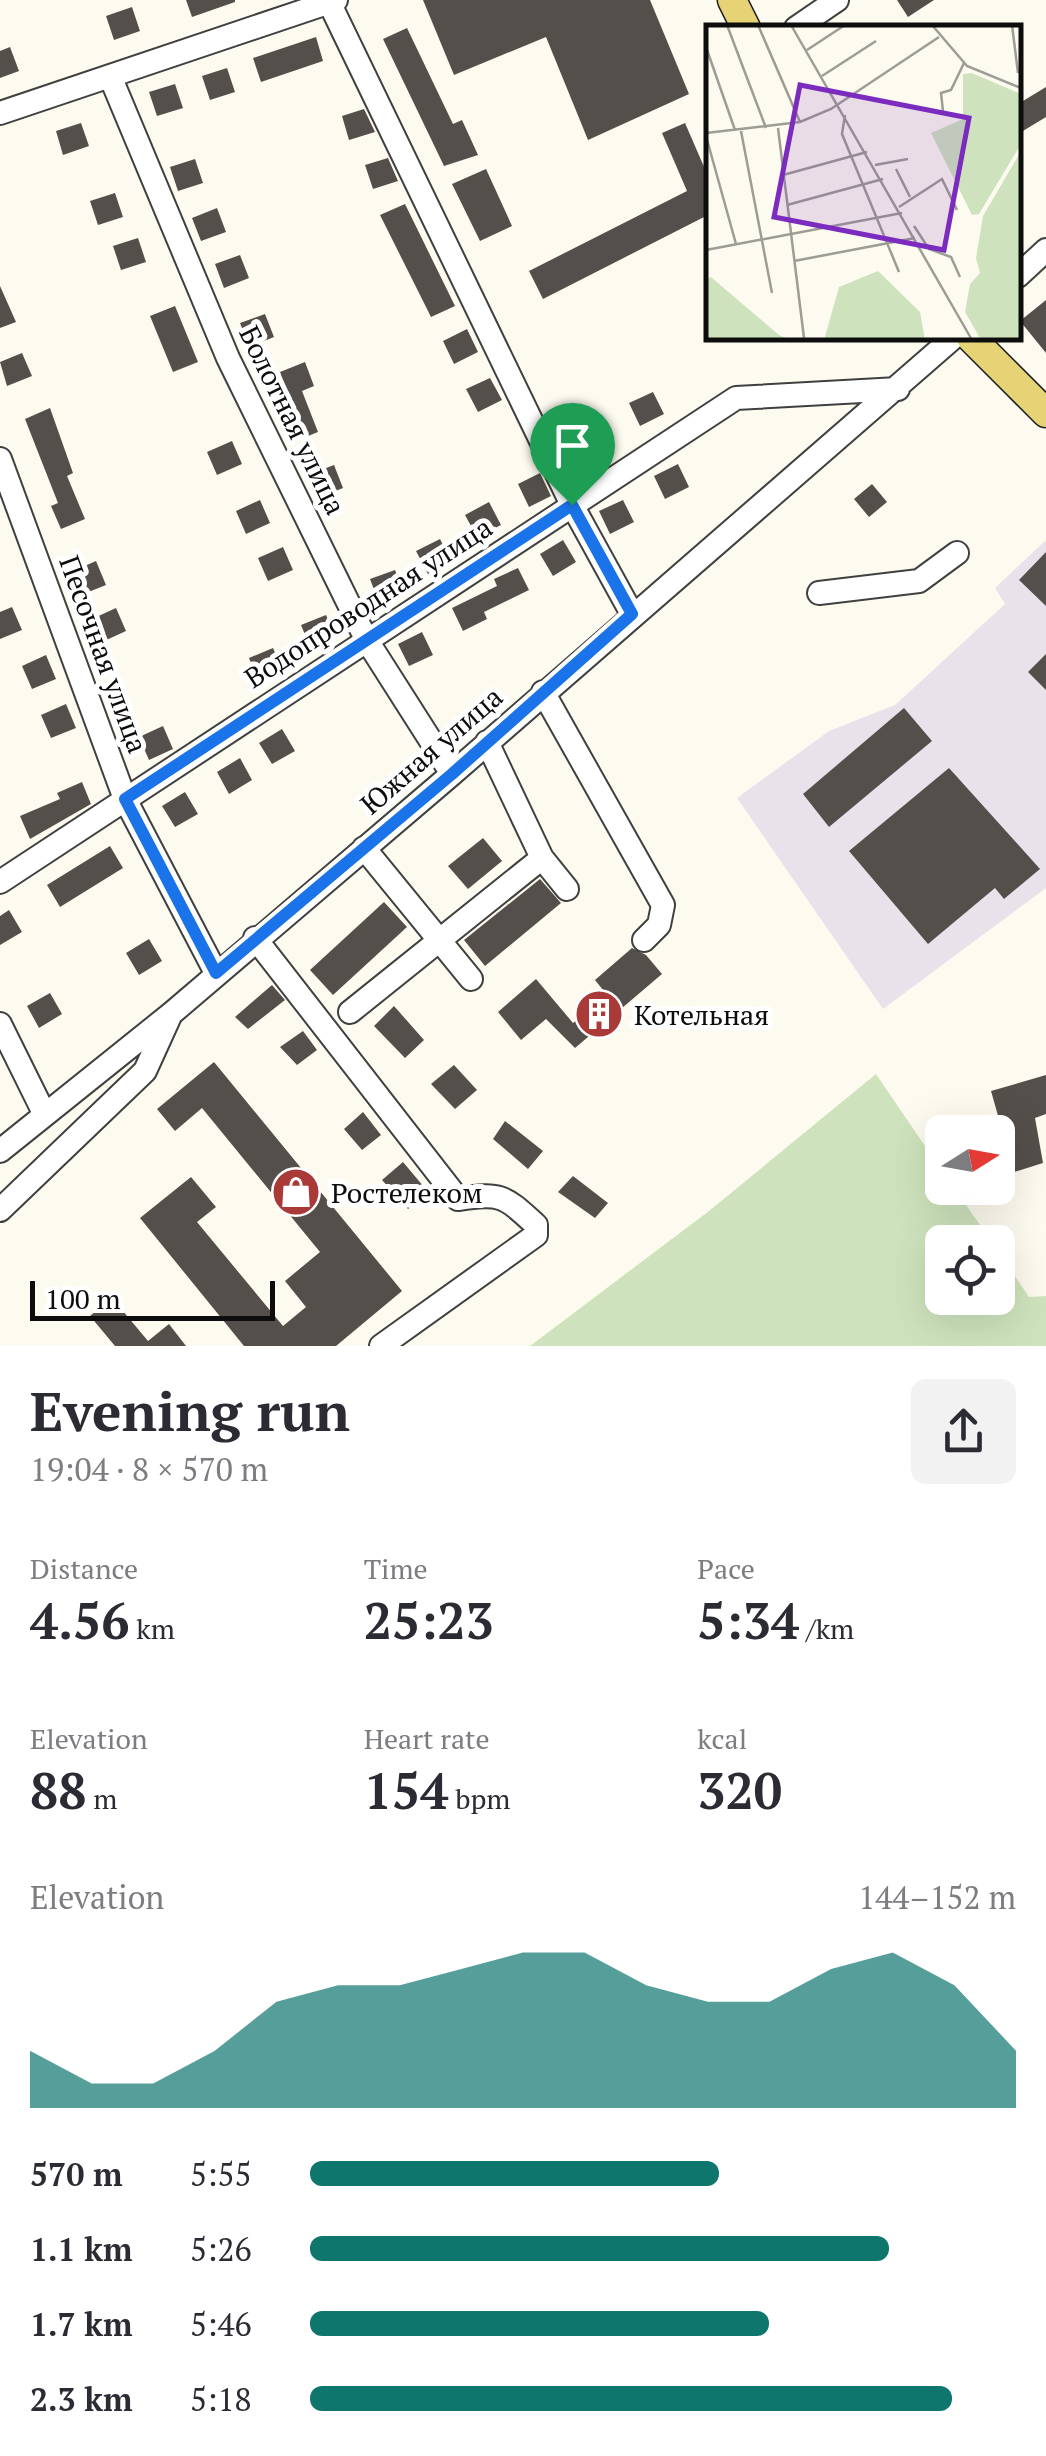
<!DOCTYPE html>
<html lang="en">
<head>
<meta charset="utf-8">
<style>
  :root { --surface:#fff; --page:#f2f2f3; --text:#2b2b33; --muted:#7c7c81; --accent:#0f766e }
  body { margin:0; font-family:"PT Serif",serif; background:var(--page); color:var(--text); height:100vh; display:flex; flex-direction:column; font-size:38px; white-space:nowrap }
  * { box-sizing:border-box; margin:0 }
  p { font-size:32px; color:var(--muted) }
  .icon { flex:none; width:55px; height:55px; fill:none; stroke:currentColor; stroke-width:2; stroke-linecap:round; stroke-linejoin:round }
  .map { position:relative; height:1346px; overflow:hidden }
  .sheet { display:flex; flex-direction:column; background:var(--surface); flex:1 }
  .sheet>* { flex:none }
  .needle { width:65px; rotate:79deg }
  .fabs { position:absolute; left:925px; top:1115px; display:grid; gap:20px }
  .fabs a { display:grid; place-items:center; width:90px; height:90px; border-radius:15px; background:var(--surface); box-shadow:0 10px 40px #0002; font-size:50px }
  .scale { position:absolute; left:30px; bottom:25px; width:245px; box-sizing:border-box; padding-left:10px; border:5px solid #0d0d0d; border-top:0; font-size:28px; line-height:35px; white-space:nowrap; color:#0d0d0d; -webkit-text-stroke:8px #fff; paint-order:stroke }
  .pin { position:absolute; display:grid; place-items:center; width:85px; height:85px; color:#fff; margin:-102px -42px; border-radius:50% 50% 50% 0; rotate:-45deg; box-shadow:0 0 10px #0007 }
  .pin .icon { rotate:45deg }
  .round { display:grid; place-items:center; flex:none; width:105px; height:105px; border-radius:15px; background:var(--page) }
  .head { display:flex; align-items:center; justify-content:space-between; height:170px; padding:0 30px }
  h1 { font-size:55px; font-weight:700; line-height:75px }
  .metrics { display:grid; grid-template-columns:repeat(3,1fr); gap:15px; height:170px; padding:10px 30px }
  .metrics div { display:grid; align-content:center }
  .metrics b { font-size:50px; font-weight:700 }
  .metrics small { font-size:28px; font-weight:400 }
  .metrics p { font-size:28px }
  .chart { height:280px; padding:20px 30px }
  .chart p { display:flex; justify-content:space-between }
  .chart svg { width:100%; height:180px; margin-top:10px; fill:var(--accent); opacity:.7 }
  ul { padding:0 30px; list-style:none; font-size:32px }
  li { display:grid; grid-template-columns:160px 120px 1fr; align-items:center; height:75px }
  li i { height:25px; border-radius:12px; background:var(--accent) }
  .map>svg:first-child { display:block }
  .industrial { fill:#eae2eb }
  .green { fill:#cee3bd }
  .building { fill:#544f4b }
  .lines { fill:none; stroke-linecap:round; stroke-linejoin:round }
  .minor-casing { stroke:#404040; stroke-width:26 }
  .major-casing { stroke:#1e1e1e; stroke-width:31 }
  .minor { stroke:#fff; stroke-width:22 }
  .major { stroke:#e6d376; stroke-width:28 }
  .route-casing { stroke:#fff; stroke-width:20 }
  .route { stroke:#1a73e8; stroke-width:12 }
  .labels { text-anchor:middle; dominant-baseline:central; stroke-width:10; stroke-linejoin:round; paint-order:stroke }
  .street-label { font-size:28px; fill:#0d0d0d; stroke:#fff }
  .poi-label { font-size:28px; fill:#0d0d0d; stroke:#fff; text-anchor:start }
  .inset-road { fill:none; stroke:#9d9c95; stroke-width:2.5 }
  .view { fill:#7b2cbf; fill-opacity:0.15; stroke:#7b2cbf; stroke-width:5 }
  .inset-edge { fill:none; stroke:#0d0d0d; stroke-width:5 }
</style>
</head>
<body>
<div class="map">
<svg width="1046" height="1346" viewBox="0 0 1046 1346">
  <rect width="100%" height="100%" fill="#fdfbef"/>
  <path class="industrial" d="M 1046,540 L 1046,888 L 883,1009 L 737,798 L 829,731 L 895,705 L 1005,604 L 995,588 Z"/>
  <path class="green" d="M 876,1074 L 942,1171 L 942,1188 L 954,1188 L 992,1242 L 942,1242 L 942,1298 L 998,1298 L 998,1251 L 1029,1297 L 1046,1296 L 1046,1346 L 530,1346 L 709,1211 Z"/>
  <path class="building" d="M 186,0 L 235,0 L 235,2 L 192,17 Z
    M 423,0 L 650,0 L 689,94 L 588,140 L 546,37 L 454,75 Z
    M 897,0 L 934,0 L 908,17 Z
    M 132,7 L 140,31 L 114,40 L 106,16 Z
    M 407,28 L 453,124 L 462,120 L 478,155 L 444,166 L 383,39 Z
    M 316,37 L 323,61 L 261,82 L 253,58 Z
    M 10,47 L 19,71 L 0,78 L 0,51 Z
    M 227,68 L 235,92 L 210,100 L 202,76 Z
    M 175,84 L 183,108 L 157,116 L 149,92 Z
    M 1046,87 L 1046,117 L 1018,134 L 1018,104 Z
    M 364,109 L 375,132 L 349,140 L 342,116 Z
    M 81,123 L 89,146 L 63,155 L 56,131 Z
    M 685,123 L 708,176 L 708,215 L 543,299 L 529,271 L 687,191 L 662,133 Z
    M 388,158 L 398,181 L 373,189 L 365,165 Z
    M 195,159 L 203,183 L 178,191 L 170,167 Z
    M 486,169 L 512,226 L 480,241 L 452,184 Z
    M 115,193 L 123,217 L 98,225 L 90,201 Z
    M 405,204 L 455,306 L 431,317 L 380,215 Z
    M 217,208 L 226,232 L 201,241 L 192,218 Z
    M 138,238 L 146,262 L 121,270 L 113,246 Z
    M 240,255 L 249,278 L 224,288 L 215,264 Z
    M 0,286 L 16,322 L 0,328 Z
    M 1046,300 L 1046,353 L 1020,321 Z
    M 175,306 L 198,362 L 173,372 L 150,316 Z
    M 265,314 L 274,337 L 249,347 L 240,323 Z
    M 467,329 L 478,352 L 454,364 L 443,341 Z
    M 22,353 L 32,376 L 7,386 L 0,362 Z
    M 305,362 L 314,386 L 302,391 L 318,432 L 293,442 L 284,418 L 296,414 L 280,372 Z
    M 490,378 L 502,400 L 478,412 L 466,389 Z
    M 653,392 L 664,414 L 640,426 L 629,403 Z
    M 50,408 L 73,473 L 67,476 L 85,519 L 61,529 L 51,506 L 58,503 L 25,419 Z
    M 592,430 L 603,452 L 579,464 L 568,442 Z
    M 232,441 L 242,464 L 217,475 L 207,452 Z
    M 678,464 L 689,487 L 665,499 L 654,476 Z
    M 334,465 L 343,488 L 318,498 L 308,475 Z
    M 540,473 L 551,496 L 529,507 L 518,484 Z
    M 872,484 L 887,502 L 869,517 L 854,499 Z
    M 260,500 L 270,523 L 246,534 L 236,511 Z
    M 623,500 L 634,522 L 610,534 L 599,511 Z
    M 489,502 L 501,525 L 477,537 L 465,515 Z
    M 440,539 L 451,561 L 428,574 L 416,551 Z
    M 563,540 L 576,562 L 553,576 L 540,554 Z
    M 283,547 L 293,570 L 268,581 L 258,558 Z
    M 1046,552 L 1046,606 L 1019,580 Z
    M 96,561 L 106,585 L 81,595 L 71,572 Z
    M 518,568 L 529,590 L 484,612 L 487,619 L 463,631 L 452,608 L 497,586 L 494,579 Z
    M 395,570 L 404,593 L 379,603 L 370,579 Z
    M 12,607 L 22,630 L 0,639 L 0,612 Z
    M 116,608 L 126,631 L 102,642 L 92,619 Z
    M 326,615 L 336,638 L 311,649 L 301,625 Z
    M 422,632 L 433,655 L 409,666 L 398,644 Z
    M 273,648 L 283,671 L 258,681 L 249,658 Z
    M 1046,654 L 1046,690 L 1028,672 Z
    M 46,655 L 56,679 L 32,689 L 22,666 Z
    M 66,704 L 76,728 L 51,738 L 41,715 Z
    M 904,708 L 932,741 L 829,827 L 803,794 Z
    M 163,726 L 173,749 L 149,760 L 139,737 Z
    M 282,729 L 295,751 L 272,764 L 259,743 Z
    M 240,758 L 252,780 L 229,794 L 217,772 Z
    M 949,768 L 1040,869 L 1004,899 L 995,888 L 928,944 L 849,851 Z
    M 82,782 L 91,804 L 30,839 L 20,816 L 60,799 L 57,793 Z
    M 185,792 L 198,814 L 175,827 L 162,806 Z
    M 483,838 L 502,861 L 468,889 L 448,866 Z
    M 110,846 L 123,868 L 60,907 L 47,885 Z
    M 540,879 L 561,903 L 485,966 L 464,940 Z
    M 384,902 L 407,927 L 333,995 L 310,970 Z
    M 9,910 L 22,932 L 0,945 L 0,916 Z
    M 149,939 L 162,961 L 139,975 L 126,953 Z
    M 632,948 L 646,955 L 662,974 L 575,1048 L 546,1019 L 521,1040 L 498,1012 L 536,979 L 573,1023 L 607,995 L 595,980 Z
    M 272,985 L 285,1000 L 248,1029 L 235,1017 Z
    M 50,993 L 62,1014 L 39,1028 L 27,1006 Z
    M 394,1006 L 424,1040 L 405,1058 L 374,1026 Z
    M 303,1031 L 317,1050 L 297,1065 L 280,1047 Z
    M 214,1062 L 402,1291 L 336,1346 L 244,1346 L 140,1218 L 191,1177 L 216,1207 L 197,1222 L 283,1326 L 306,1307 L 285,1281 L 320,1252 L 202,1108 L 175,1131 L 157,1109 Z
    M 454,1065 L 477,1090 L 455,1109 L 431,1084 Z
    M 1046,1075 L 1046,1114 L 1035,1118 L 1043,1163 L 1014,1172 L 991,1091 Z
    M 363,1112 L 381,1135 L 362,1150 L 344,1129 Z
    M 505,1121 L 543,1151 L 528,1169 L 493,1139 Z
    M 403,1162 L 429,1193 L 408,1209 L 382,1180 Z
    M 573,1176 L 608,1203 L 595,1218 L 558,1192 Z
    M 112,1298 L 148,1341 L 169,1324 L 186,1346 L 115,1346 L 90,1316 Z"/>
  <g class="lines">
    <g class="minor-casing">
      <path id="minor" d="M 329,2 L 572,505 L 632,614
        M 796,28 L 837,0
        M 110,76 L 228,358 L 366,639 L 452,774
        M 0,113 L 336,0
        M 1018,276 L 1046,250
        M 0,459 L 125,799 L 216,973
        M 819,593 L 919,581 L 957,553
        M 543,692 L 663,905 L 659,925 L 644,940
        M 487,742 L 542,858 L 567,889
        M 364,848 L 471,979
        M 0,882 L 736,398 L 898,389
        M 255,938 L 458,1199 C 502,1193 503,1195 536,1225 L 536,1235 L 381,1346
        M 350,1012 L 542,858
        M 0,1024 L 44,1113
        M 0,1151 L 172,1013 L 452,774 L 953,338
        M 0,1210 L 145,1071 L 170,1016"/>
    </g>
    <g class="major-casing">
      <path id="major" d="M 732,0 L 746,28
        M 971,338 L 1046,413"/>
    </g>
    <use href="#minor" class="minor"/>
    <use href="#major" class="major"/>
  </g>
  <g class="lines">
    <g class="route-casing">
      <path id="route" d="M 572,505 L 632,614 L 452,774 L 216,973 L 125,799 Z"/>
    </g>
    <use href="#route" class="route"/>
  </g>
  <defs>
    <g id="building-disc" transform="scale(2.5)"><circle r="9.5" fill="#aa3a38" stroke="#fff"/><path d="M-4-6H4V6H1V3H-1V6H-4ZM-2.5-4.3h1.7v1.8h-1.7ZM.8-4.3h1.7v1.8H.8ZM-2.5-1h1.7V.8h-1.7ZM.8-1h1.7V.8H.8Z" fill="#fff"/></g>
    <g id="shop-disc" transform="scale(2.5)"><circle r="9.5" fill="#aa3a38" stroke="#fff"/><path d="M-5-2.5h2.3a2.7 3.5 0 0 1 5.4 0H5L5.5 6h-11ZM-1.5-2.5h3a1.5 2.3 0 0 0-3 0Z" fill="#fff"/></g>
  </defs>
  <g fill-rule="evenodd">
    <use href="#building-disc" x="599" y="1014"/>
    <use href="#shop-disc" x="296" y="1192"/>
  </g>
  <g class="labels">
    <g class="street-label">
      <text transform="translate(293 420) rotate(64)">Болотная улица</text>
      <text transform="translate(368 602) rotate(-33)">Водопроводная улица</text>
      <text transform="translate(104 654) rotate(70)">Песочная улица</text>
      <text transform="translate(431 750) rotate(-41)">Южная улица</text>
    </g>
    <g class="poi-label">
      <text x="634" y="1014">Котельная</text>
      <text x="331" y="1192">Ростелеком</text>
    </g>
  </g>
  <g transform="translate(706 25)">
    <rect width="315" height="315" fill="#fdfbef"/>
    <path d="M 266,48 L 315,69 L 315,119 L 273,189 L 266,190 L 225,108 L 257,94 L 257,49 ZM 315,126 L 315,315 L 275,315 L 259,287 L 264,259 L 274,248 L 270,233 L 277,191 ZM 172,246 L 214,287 L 219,315 L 118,315 L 133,262 ZM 5,252 L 73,310 L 85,315 L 0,315 L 0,255 Z" fill="#cee3bd"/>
    <path class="inset-road" d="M 21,0 L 60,103M 52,0 L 94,97M 85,0 L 266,315M 226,0 L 261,41 L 315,63M 306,0 L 312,48M 0,22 L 29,105M 101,25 L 139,0M 116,51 L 170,16M 237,86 L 235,68 L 245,65 L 258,38M 139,90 L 136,109 L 193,247M 72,103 L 98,313M 35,106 L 66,268M 0,108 L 94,97 L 125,84 L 233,12M 0,111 L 30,219M 169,140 L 202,134M 190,144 L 204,172M 77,150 L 161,127M 81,180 L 177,154M 193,182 L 236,154 L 251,185M 208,201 L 223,224 L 245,232 L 254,252M 0,225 L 196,188M 88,236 L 209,213"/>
    <path class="view" d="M 94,60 L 263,93 L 238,225 L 68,192 Z"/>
    <rect width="315" height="315" class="inset-edge"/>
  </g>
</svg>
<div class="fabs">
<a><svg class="needle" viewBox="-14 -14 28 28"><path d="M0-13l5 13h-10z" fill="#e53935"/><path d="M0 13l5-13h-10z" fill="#7c7c81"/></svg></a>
<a><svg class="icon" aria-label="locate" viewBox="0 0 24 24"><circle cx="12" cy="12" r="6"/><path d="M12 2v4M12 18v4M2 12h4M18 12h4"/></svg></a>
</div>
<div class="scale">100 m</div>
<div class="pin" style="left:572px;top:505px;background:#1e9e55"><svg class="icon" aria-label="arrive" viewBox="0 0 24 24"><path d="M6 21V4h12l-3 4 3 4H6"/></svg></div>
</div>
<section class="sheet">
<div class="head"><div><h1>Evening run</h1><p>19:04 · 8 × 570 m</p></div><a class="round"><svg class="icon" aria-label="share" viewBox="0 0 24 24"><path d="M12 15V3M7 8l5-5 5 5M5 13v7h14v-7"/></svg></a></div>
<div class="metrics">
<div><p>Distance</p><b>4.56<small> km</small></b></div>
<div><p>Time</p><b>25:23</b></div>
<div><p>Pace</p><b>5:34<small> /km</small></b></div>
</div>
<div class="metrics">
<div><p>Elevation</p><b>88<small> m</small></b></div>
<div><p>Heart rate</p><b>154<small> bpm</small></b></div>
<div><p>kcal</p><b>320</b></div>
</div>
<div class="chart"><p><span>Elevation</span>144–152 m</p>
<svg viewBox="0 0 160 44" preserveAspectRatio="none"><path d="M0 44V30L10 38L20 38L30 30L40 18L50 14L60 14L70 10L80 6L90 6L100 14L110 18L120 18L130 10L140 6L150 14L160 30V44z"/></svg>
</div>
<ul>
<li><b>570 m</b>5:55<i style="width:58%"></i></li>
<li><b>1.1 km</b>5:26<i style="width:82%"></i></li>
<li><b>1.7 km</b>5:46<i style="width:65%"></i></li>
<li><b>2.3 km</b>5:18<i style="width:91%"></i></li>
</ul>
</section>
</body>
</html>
